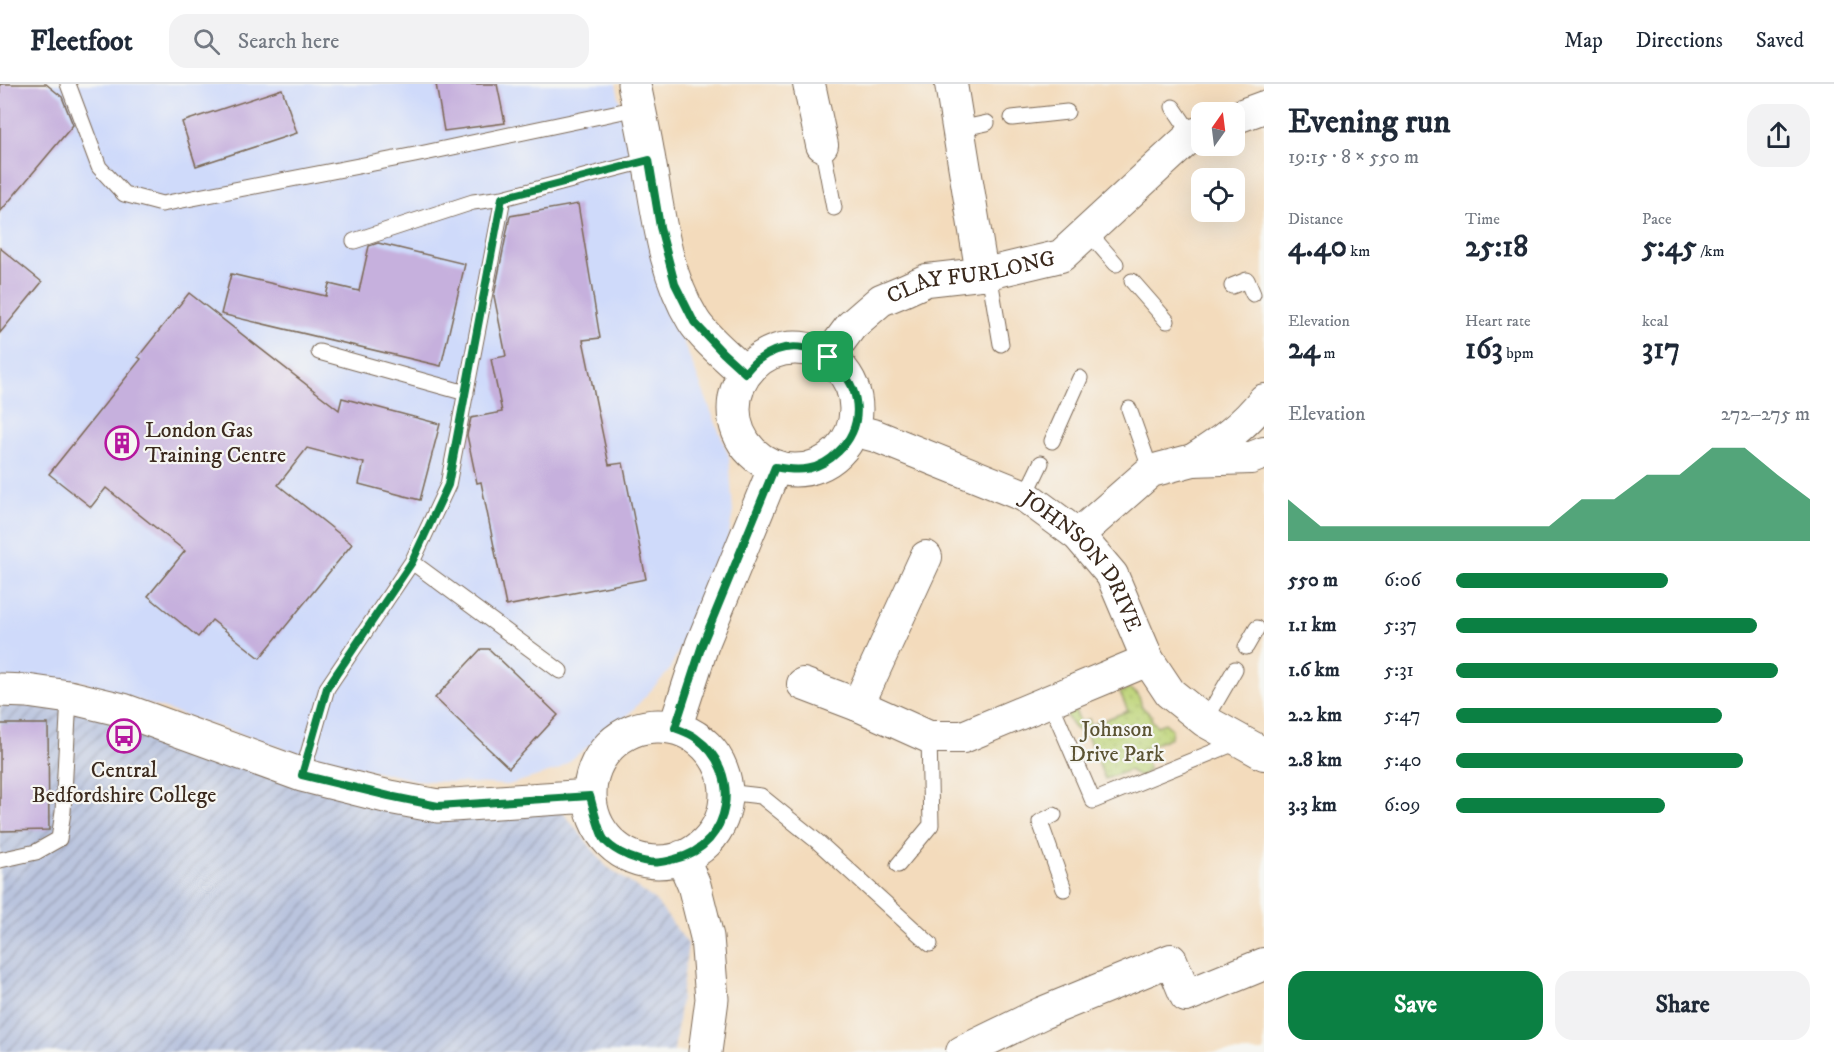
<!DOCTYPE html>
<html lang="en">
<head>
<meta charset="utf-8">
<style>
  :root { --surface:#fff; --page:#f2f2f3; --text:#1f2937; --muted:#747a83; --line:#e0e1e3; --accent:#0b8043 }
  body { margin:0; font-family:"IM FELL DW Pica",serif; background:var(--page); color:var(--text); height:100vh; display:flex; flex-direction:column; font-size:22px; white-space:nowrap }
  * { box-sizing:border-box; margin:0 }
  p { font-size:20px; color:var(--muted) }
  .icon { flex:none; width:33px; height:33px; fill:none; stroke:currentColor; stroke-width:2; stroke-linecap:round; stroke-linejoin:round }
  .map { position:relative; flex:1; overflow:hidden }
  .side { display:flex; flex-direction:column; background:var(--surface); width:570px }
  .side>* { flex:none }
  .needle { width:39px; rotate:14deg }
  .tools { position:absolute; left:1191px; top:18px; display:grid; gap:12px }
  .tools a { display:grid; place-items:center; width:54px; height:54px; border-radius:12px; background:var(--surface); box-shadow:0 6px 24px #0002; font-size:30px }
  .pin { position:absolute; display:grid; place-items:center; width:51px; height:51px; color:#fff; margin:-26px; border-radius:12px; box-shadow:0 3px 9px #0006 }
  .round { display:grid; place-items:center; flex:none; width:63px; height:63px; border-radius:18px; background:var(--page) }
  .head { display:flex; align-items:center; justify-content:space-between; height:102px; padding:0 24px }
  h1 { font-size:33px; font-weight:800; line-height:45px }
  .stats { display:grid; grid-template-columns:repeat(3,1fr); gap:9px; height:102px; padding:6px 24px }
  .stats div { display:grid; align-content:center }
  .stats b { font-size:30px; font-weight:800 }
  .stats small { font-size:16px; font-weight:400 }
  .stats p { font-size:16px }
  .chart { height:168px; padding:12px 24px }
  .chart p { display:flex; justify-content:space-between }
  .chart svg { width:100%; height:108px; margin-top:6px; fill:var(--accent); opacity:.7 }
  .action { display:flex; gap:12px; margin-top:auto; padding:12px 24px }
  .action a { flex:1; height:69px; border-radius:18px; background:var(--accent); color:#fff; font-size:24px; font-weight:800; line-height:69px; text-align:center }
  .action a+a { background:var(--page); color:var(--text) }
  ul { padding:0 24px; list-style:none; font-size:20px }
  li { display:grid; grid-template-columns:96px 72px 1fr; align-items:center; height:45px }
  li i { height:15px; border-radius:8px; background:var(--accent) }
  header { display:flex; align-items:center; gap:36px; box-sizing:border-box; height:84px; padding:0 30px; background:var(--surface); border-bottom:2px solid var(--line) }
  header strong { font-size:28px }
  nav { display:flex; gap:33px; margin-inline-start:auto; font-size:21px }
  .search { width:420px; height:54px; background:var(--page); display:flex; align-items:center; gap:15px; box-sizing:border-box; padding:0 21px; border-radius:18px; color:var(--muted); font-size:22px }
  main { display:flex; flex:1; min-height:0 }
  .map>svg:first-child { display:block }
  .built { fill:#cfdafa }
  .industrial { fill:url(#industrial-furrows) }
  .park { fill:url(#park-dots); stroke:#7c7f4b; stroke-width:1.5 }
  .building { fill:#c6b0dd }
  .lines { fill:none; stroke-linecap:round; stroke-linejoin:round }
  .service-casing { stroke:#7b6855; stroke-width:17 }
  .minor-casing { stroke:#7b6855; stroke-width:34 }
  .tertiary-casing { stroke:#7b6855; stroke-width:35 }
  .service { stroke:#fff; stroke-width:15 }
  .minor { stroke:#fff; stroke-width:32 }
  .tertiary { stroke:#fff; stroke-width:33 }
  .route-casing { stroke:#fff; stroke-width:12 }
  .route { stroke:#0b8043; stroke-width:8 }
  .labels { text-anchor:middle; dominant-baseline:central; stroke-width:4.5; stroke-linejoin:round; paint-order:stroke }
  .street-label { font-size:22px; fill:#3b2a1e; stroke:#f6f6f2 }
  .poi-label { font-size:22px; fill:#3b2a1e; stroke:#f6f6f2; text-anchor:start }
  .park-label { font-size:22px; fill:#5c5434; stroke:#f6f6f2 }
</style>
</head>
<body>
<header>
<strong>Fleetfoot</strong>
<div class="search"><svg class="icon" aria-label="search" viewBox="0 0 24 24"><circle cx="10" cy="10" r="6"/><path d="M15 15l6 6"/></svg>Search here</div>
<nav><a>Map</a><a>Directions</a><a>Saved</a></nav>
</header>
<main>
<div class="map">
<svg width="1264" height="968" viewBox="0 0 1264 968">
  <defs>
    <pattern id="industrial-furrows" width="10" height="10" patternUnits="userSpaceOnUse" patternTransform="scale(1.5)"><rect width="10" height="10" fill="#bac4de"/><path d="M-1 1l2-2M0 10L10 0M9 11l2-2" fill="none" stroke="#989fb3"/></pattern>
    <pattern id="park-dots" width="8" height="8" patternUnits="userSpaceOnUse" patternTransform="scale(1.5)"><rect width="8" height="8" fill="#bed478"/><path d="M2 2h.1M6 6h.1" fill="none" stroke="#a4b667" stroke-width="1.8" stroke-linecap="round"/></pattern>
  </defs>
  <rect width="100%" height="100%" fill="#f6f6f2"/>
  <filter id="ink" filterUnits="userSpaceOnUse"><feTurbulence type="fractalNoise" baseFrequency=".0167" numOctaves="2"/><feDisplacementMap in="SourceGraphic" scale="12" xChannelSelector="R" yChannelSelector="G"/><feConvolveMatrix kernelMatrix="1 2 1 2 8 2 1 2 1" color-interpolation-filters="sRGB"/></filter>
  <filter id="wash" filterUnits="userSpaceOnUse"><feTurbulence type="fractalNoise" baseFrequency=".008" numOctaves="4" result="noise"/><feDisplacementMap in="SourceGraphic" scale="24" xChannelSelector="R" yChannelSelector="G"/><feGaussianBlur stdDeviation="1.35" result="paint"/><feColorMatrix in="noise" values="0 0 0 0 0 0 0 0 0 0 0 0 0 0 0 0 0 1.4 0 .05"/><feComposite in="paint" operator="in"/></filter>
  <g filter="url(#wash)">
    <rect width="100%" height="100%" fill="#f3dbbc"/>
    <path class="built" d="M 0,0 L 616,0 L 650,155 L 673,232 L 729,372 L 733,428 L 724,477 L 668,588 L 627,632 L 558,686 L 508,701 L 416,696 L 304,671 L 80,597 L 0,597 Z"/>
    <path class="industrial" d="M 0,603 L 438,722 L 558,722 L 606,782 L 655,816 L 688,860 L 674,968 L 0,968 Z"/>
    <path class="park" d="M 1130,605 C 1137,609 1141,613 1141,622 L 1152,632 L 1151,635 L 1157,642 L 1165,639 L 1172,645 L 1171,653 L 1142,666 L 1149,684 L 1145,690 L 1139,692 L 1129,686 L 1105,695 L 1086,649 C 1074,647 1071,641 1066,630 L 1075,627 L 1081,639 L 1089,635 L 1091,641 L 1128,627 L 1120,608 Z"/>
    <g id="blocks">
      <path class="building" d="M 0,0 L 46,0 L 62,13 L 73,41 L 0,128 Z
        M 436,0 L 497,0 L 505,39 L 444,47 Z
        M 282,5 L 297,49 L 196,82 L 182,38 Z
        M 578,120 L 600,254 L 583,256 L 609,381 L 623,379 L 646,495 L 506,522 L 481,398 L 477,399 L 467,351 L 471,334 L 502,328 L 491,275 L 506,272 L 494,212 L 510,132 Z
        M 378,159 L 465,180 L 441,282 L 221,230 L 231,190 L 326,212 L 329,200 L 359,207 L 369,162 Z
        M 0,164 L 42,198 L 0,249 Z
        M 189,209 L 339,326 L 342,314 L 440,340 L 420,416 L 359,400 L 364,379 L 307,364 L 278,401 L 352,460 L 260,574 L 212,536 L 198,553 L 148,512 L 185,467 L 106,404 L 91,423 L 49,390 L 141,275 L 138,273 Z
        M 481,565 L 489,565 L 558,631 L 509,684 L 435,614 Z
        M 0,640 L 48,640 L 49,746 L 0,747 Z"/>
    </g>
  </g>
  <g filter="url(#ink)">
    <use href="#blocks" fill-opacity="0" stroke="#7b6855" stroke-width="1.5"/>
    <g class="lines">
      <g class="service-casing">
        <path id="service" d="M 68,0 L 99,83 L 124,110 L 162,120 L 415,71 L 638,24
          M 1173,23 L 1192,51
          M 1012,34 L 1067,28
          M 959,45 L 987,39
          M 822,61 L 834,124
          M 1088,148 L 1116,180
          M 354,157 L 473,118 L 503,114
          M 989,189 L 1001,260
          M 1132,197 L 1167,237
          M 1232,202 L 1247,196 L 1253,210
          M 319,268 L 466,309
          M 1129,325 L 1151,387
          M 1052,357 L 1080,294
          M 1025,412 L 1041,379
          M 412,478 L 560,587
          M 1246,563 L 1257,544
          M 1050,617 L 1093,717 L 1240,657
          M 1205,637 L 1235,585
          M 302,691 L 327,604 L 412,478 L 448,401 L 503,114 L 649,76
          M 726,708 L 761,712 L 818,758 L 930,860
          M 1054,731 L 1040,738 L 1064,805
          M 0,776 L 36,768 L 59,755 L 63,728 L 69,613
          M 898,781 L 931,741 L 929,653"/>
      </g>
      <g class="minor-casing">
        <g id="minor">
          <path d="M 809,0 L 822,61"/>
          <path d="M 951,0 L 982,190"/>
          <path d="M 1234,34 L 1264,23"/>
          <path id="s1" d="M 828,273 L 851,242 L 881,216 L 905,206 L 927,196 L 989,189 L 1061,172 L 1192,51 L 1202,48"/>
          <path id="s2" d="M 853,346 L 876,352 L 1025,412 L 1078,451 L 1112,491 L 1148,576 L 1170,609 L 1205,637 L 1264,670"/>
          <path d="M 1193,376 C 1220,359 1245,341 1264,316"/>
          <path d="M 1078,451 L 1151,387 L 1193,376 L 1251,374 L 1264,369"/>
          <path d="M 803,600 L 858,621 L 929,653 L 963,653 L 1148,576"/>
          <path d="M 858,621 L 926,473"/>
          <path d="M 962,968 L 1042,929 L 1171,876 L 1186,912 L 1264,880"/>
        </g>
      </g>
      <g class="tertiary-casing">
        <path id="tertiary" d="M 634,0 C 639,26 645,51 649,77 C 659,132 664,188 693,236 C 703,253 730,275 745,289
          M734 325a61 61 0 1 1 122 0a61 61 0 1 1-122 0Z
          M 0,606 L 27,607 L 69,613 L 123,626 L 302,691 L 389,713 L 438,722 L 590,712
          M590 710a68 68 0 1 1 136 0a68 68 0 1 1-136 0Z
          M 675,644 L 702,561 L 775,383
          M 682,773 L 694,801 L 707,853 L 712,915 L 705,968"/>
      </g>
      <use href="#service" class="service"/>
      <use href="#minor" class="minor"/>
      <use href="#tertiary" class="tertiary"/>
    </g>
  </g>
  <g class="lines" filter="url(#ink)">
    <g class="route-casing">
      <path id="route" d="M 649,76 L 660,143 L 675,200 L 694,238 L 723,269 L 745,289 C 749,284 753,279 758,276 C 819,231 892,317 838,368 C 819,387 800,388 775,383 L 702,561 L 675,644 C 682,647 690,649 696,654 C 743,687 733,762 675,775 C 660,779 654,780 639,776 C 628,773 611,765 604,755 C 599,748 593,722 590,712 L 438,722 L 389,712 L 302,691 L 327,604 L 412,478 L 448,401 L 502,114 Z"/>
    </g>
    <use href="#route" class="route"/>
  </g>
  <defs>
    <g id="building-ring" transform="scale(1.725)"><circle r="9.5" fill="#f6f6f2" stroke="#b5179e" stroke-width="1.5"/><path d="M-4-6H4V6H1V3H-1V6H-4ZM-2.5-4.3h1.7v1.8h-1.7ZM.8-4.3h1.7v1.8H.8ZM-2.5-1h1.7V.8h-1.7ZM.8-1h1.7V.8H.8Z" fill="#b5179e"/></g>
    <g id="bus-ring" transform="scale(1.725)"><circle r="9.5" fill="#f6f6f2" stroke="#b5179e" stroke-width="1.5"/><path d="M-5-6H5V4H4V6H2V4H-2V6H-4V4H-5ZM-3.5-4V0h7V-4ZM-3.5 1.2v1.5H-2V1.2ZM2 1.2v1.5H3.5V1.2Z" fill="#b5179e"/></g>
  </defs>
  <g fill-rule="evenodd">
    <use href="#building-ring" x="122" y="359"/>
    <use href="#bus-ring" x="124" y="652"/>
  </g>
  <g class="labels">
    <g class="street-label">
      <text stroke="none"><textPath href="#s1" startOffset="172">CLAY FURLONG</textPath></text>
      <text stroke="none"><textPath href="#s2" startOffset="273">JOHNSON DRIVE</textPath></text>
    </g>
    <g class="poi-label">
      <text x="145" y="346">London Gas<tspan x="145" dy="25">Training Centre</tspan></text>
      <text x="124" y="686" text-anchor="middle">Central<tspan x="124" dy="25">Bedfordshire College</tspan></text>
    </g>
    <g class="park-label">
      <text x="1117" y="645">Johnson<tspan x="1117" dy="25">Drive Park</tspan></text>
    </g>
  </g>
</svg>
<div class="tools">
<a><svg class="needle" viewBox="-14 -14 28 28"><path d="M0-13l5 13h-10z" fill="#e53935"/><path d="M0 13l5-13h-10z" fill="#747a83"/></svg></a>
<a><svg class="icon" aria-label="locate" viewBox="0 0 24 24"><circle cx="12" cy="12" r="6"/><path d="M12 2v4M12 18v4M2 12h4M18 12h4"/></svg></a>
</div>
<div class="pin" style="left:828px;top:273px;background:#1e9e55"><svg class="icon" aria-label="arrive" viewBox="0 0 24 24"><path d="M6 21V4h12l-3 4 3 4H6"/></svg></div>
</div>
<section class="side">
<div class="head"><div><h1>Evening run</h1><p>19:15 · 8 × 550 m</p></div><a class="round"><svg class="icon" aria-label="share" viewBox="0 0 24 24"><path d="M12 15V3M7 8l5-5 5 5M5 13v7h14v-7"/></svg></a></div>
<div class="stats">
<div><p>Distance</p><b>4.40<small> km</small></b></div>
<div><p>Time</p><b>25:18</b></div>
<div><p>Pace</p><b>5:45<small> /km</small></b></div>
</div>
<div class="stats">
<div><p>Elevation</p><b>24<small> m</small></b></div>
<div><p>Heart rate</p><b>163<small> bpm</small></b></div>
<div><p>kcal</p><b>317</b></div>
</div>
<div class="chart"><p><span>Elevation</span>272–275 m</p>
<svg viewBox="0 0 160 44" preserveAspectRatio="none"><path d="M0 44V27L10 38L20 38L30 38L40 38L50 38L60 38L70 38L80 38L90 27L100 27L110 17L120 17L130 6L140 6L150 17L160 27V44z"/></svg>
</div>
<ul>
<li><b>550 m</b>6:06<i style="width:60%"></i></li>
<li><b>1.1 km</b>5:37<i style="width:85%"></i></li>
<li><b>1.6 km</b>5:31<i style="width:91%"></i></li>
<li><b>2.2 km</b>5:47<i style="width:75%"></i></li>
<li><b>2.8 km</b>5:40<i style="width:81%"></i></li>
<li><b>3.3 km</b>6:09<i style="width:59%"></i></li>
</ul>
<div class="action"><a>Save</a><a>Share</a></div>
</section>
</main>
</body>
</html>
